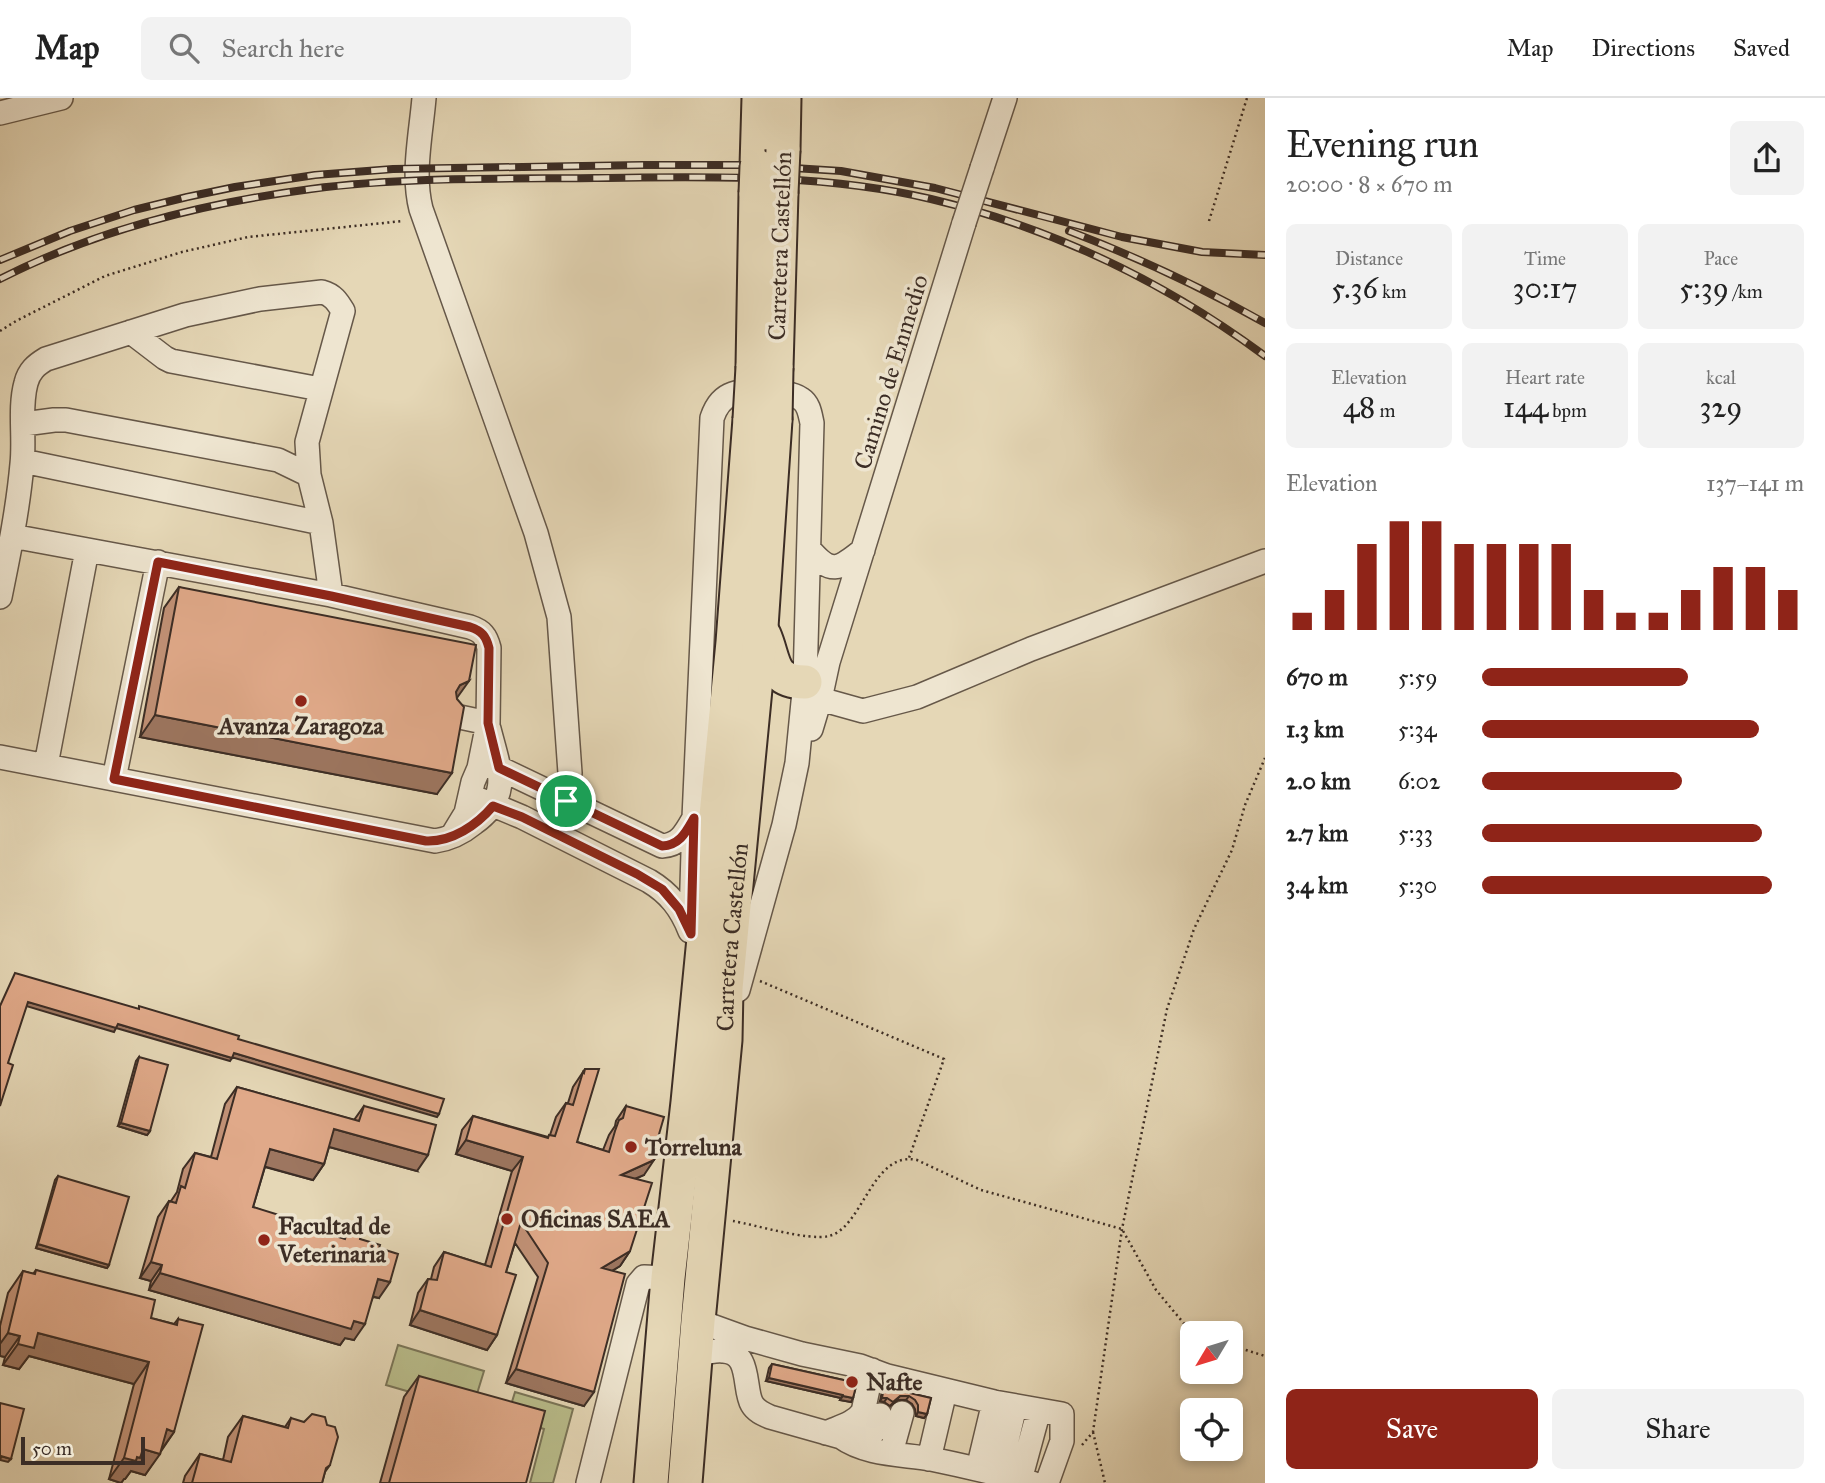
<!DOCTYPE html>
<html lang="en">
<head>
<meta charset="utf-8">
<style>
  :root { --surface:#fff; --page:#f2f2f2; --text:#222; --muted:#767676; --line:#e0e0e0; --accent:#8f2418 }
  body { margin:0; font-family:"IM FELL Great Primer",serif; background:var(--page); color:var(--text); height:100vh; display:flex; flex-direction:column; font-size:26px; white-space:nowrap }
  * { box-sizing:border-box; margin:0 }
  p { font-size:23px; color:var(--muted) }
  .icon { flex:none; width:38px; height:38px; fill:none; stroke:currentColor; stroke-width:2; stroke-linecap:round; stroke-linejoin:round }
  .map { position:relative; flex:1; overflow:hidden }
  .details { display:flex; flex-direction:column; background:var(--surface); width:560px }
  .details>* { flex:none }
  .needle { width:46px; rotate:232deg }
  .buttons { position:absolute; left:1180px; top:1223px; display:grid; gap:14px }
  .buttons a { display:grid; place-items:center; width:63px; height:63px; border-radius:10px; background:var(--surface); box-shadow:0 4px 10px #0003; font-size:35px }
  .scale { position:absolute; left:21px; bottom:18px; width:124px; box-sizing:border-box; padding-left:7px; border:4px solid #3c2d25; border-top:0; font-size:19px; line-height:24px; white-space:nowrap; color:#3c2d25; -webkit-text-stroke:5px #eee5d0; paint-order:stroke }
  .pin { position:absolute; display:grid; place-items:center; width:60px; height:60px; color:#fff; margin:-30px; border:4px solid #fff; border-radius:50%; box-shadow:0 2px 7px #0007 }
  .round { display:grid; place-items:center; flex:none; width:74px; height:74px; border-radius:10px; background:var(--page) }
  .overview { display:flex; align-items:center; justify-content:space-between; height:119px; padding:0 21px }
  h1 { font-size:38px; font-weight:600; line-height:52px }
  .stats { display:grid; grid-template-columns:repeat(3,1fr); gap:10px; height:119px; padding:7px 21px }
  .stats div { display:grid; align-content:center; border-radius:10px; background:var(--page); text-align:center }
  .stats b { font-size:30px; font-weight:600 }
  .stats small { font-size:19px; font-weight:400 }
  .stats p { font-size:19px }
  .chart { height:196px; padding:14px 21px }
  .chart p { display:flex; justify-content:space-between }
  .chart svg { width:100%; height:126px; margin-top:7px; stroke:var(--accent); stroke-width:6 }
  .action { display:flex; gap:14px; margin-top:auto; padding:14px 21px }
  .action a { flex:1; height:80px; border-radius:10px; background:var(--accent); color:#fff; font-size:28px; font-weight:600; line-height:80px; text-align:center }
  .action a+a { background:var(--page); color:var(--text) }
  ul { padding:0 21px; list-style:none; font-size:23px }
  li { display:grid; grid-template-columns:112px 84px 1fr; align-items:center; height:52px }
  li i { height:18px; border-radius:9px; background:var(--accent) }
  header { display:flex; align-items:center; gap:42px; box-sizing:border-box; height:98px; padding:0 35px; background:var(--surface); border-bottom:2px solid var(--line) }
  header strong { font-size:33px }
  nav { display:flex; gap:38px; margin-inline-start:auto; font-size:24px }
  .search { width:490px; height:63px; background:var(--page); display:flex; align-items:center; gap:18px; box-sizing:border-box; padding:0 24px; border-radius:10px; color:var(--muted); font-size:26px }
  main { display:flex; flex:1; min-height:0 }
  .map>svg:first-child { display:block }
  .green { fill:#b9bd8b; stroke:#7a7558; stroke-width:2 }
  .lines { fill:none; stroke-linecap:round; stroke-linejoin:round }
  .minor-casing { stroke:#665849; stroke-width:26 }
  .highway-casing { stroke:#3c2d25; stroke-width:37 }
  .path { stroke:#3c2d25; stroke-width:2.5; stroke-dasharray:2 3.5; stroke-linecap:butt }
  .minor { stroke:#eee5d0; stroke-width:23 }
  .highway { stroke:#e5d7b6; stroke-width:33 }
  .rail-casing { stroke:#3c2d25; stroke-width:8 }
  .rail { stroke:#eee5d0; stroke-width:5; stroke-dasharray:16; stroke-linecap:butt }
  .minor-bridge-casing { stroke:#665849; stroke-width:26; stroke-linecap:butt }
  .highway-bridge-casing { stroke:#3c2d25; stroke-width:37; stroke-linecap:butt }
  .minor-bridge { stroke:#eee5d0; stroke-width:23 }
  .highway-bridge { stroke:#e5d7b6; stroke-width:33 }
  .wall { fill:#c19176; stroke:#3c2d25; stroke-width:2 }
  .shaded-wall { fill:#9d7660; stroke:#3c2d25; stroke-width:2 }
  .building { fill:#e0a989; stroke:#3c2d25; stroke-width:2 }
  .route-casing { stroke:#fff; stroke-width:14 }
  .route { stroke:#8f2418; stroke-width:9 }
  .poi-dot { fill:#8f2418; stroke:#eee5d0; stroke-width:2.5 }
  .labels { text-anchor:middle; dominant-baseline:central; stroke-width:7; stroke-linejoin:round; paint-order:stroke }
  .street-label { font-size:24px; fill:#3c2d25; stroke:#eee5d0 }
  .poi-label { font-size:24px; font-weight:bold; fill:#3c2d25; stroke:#eee5d0; text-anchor:start }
</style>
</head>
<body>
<header>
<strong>Map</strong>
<div class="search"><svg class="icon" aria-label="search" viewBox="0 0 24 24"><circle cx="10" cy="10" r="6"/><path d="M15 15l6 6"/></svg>Search here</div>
<nav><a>Map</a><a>Directions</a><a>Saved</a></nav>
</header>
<main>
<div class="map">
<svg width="1265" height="1385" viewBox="0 0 1265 1385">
  <rect width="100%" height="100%" fill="#e5d7b6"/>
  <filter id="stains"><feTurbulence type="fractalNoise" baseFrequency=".00286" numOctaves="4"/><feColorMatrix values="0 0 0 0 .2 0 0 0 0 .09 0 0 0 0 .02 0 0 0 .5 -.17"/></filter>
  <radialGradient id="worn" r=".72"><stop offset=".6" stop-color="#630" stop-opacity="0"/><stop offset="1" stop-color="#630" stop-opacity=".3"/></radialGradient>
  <path class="green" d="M 398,1247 L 484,1273 L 472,1312 L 386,1287 Z
    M 515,1294 L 573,1311 L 553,1385 L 530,1385 L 544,1331 L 507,1320 Z"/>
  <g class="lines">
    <g class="minor-casing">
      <path id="minor" d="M 424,0 C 421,36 412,76 421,111 L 536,435 L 559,519 L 570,675 L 566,703
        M 0,15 L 61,0
        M 982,70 L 1005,0
        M 131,234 L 165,260 L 171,263 L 320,291
        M 24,326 L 54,322 L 66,322 L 278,362 L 309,377
        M 23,363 L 321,425
        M 12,438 L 331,497 L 470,529 C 482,533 486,538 489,550 L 488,625 L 479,670 L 473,684 L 466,715 L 452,738
        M 809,451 C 832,478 839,471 863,452
        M 0,499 C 9,455 18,411 22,366 C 25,340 19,310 26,285 C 29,273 36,267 46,261 L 185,217 L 260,201 L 322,194 C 333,197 337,203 343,213 L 307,344 L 309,377 L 321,425 L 331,497
        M 820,601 L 863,613 L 917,599 L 1031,551 L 1265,463
        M 455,618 L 488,625
        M 811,631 L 820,601 L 828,564 L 964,125
        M 0,659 L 435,743 C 449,741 463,734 474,725 C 513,697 499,671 489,631
        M 46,667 L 87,452
        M 487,668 L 499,670 L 662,748 C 680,747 686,734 694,720
        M 114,681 L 158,464
        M 481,702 L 522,719 L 649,783 C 669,795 681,810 690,833
        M 691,822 L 694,720 L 712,320 C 722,290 742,293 769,295 C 780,295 792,295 801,301 C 809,306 810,316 812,325 L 805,584 L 797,665 L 784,727 L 738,892
        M 698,1223 L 745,1240 L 802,1256 L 860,1268 L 887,1278 L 994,1304 L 1062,1316 L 1062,1343 L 1047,1385
        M 695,1257 C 704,1255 714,1252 723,1253 C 752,1254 743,1291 752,1306 C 756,1313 763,1316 770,1319 L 841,1339 C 866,1357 902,1356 931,1361 C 965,1368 999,1376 1032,1385
        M 826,1335 C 839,1329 854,1326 863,1314 L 872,1272
        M 845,1339 C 867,1335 873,1347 880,1317
        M 891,1355 L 902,1315
        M 929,1361 L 945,1293
        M 978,1371 L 994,1304
        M 999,1376 L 1015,1308
        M 1020,1382 L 1039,1312
        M 588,1385 L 638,1186 L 644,1179 L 668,1180"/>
    </g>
    <g class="highway-casing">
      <g id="highway">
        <path d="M 783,52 L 784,0"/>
        <path d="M 757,68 L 759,0"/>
        <path d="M 753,269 L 756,95"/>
        <path d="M 776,270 L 781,95"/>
        <path d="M 764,537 C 775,562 770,584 805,584"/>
        <path d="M 651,1385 L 668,1180 L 688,1004 L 733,544 L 750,321"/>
        <path id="s1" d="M 685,1385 L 698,1223 L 725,942 L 726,890 L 761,529 L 775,322"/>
      </g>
    </g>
    <path class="path" d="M 1209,123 L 1247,0
      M 0,233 L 16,223 L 105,178 L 182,154 L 248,139 L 403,123
      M 760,883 L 944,961 L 909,1060
      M 733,1123 C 756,1127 808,1143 829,1138 C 863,1130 872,1052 917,1062 L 981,1092 L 1122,1131 L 1156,1192 L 1191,1234 L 1195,1236
      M 1230,1247 L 1265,1258
      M 1093,1334 L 1105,1385
      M 1082,1347 L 1093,1334 L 1122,1131 L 1167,911 L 1194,831 L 1232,752 L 1245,707 L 1265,660"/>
    <use href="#minor" class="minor"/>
    <use href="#highway" class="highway"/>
    <g class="rail-casing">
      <path id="rail" d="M 1069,133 C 1137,159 1201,189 1265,225
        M 0,162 L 70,133 L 134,112 L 187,99 L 235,89 L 315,77 L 393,71 L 642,67 L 745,67 L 841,73 L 935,90 L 1122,139 L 1202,154 L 1265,157
        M 0,181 C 96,132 204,105 311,91 C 404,79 501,81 595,80 C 708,79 821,75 931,101 C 1053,130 1165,184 1265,258"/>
    </g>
    <use href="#rail" class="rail"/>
    <g class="minor-bridge-casing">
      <path id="minor-bridge" d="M 964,125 L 982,70"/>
    </g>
    <g class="highway-bridge-casing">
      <path id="highway-bridge" d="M 756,95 L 757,68
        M 781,95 L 783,52
        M 750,321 L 753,269
        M 775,322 L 776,270"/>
    </g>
    <use href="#minor-bridge" class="minor-bridge"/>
    <use href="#highway-bridge" class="highway-bridge"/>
  </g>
  <path class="wall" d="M 179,489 L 457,601 L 437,696 L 140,639 L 164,510 Z
    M 139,959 L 150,1033 L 147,1037 L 118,1028 L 136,963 Z
    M 585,971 L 577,1044 L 603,1052 L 609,1037 L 615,1028 L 616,1023 L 626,1008 L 644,1077 L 635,1081 L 630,1153 L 620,1168 L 612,1173 L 584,1308 L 506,1285 L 538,1179 L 515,1145 L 506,1174 L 497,1237 L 487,1252 L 410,1227 L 418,1195 L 428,1181 L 431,1181 L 434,1169 L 444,1154 L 485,1167 L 512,1073 L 456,1056 L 462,1032 L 473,1018 L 548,1039 L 550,1037 L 556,1019 L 566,1005 L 568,1005 L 573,989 Z
    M 237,989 L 354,1022 L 364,1008 L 417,1073 L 329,1049 L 324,1066 L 313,1082 L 265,1069 L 253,1109 L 294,1125 L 342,1140 L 348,1132 L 360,1141 L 379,1150 L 379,1200 L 373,1199 L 354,1242 L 345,1240 L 340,1247 L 149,1192 L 151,1183 L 140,1180 L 158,1119 L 169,1103 L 171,1103 L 177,1094 L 183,1071 L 195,1055 L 211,1059 L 225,1006 Z
    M 58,1078 L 109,1167 L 107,1170 L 36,1150 L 55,1082 Z
    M 36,1172 L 151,1220 L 174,1226 L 178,1221 L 174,1334 L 145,1377 L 131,1373 L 125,1381 L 124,1381 L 121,1385 L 109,1381 L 134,1286 L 29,1258 L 19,1271 L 3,1267 L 5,1259 L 0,1258 L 0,1228 L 8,1195 L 23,1173 L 33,1176 Z
    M 772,1266 L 857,1285 L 851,1304 L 840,1302 L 841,1300 L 766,1283 L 769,1270 Z
    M 419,1278 L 526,1385 L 380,1385 L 404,1299 Z
    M 884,1289 L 931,1300 L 927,1316 L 924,1320 L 916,1318 L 915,1311 L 912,1306 L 906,1302 L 898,1302 L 890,1308 L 884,1304 L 880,1303 L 882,1293 Z
    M 243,1318 L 285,1329 L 291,1320 L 330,1367 L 325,1374 L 322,1385 L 183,1385 L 185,1378 L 200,1356 L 223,1362 L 228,1339 Z"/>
  <path class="shaded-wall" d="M 469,583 L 454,604 L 445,608 L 460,587 Z
    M 155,617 L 452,675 L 437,696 L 140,639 Z
    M 28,904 L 118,926 L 232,960 L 230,963 L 116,930 L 114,934 L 26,908 Z
    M 234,955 L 439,1016 L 437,1019 L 231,959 Z
    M 121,1025 L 150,1033 L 147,1037 L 118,1028 Z
    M 334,1031 L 428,1057 L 417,1073 L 322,1047 Z
    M 466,1042 L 523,1059 L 512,1073 L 456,1056 Z
    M 270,1051 L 324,1066 L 313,1082 L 259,1067 Z
    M 654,1062 L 644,1077 L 611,1091 L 621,1077 Z
    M 38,1146 L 109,1167 L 107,1170 L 36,1150 Z
    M 630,1153 L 620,1168 L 592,1185 L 602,1170 Z
    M 151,1164 L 162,1167 L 151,1183 L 140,1180 Z
    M 160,1175 L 354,1223 L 365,1226 L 354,1242 L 345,1240 L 340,1247 L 149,1192 Z
    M 378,1181 L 390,1184 L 379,1200 L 367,1197 Z
    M 420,1212 L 497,1237 L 487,1252 L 410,1227 Z
    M 8,1235 L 20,1238 L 5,1259 L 0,1258 L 0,1246 Z
    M 38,1235 L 149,1264 L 134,1286 L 29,1258 L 19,1271 L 3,1267 L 18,1246 Z
    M 516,1271 L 594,1294 L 584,1308 L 506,1285 Z
    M 769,1280 L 843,1297 L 841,1300 L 766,1283 Z
    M 843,1298 L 853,1300 L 851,1304 L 840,1302 Z
    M 900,1298 L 909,1298 L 906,1302 L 898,1302 L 890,1308 Z
    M 882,1300 L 887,1300 L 884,1304 L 880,1303 Z
    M 918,1314 L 927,1316 L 924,1320 L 916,1318 Z
    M 167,1331 L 174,1334 L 159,1355 Z
    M 143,1351 L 160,1356 L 145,1377 L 131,1373 L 125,1381 L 124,1381 L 121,1385 L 109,1381 L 124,1360 Z
    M 1,1358 L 11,1361 L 8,1364 L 0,1362 Z"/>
  <path class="building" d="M 179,489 L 476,547 L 469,583 L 460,587 L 456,594 L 457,601 L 464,609 L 452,675 L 155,617 Z
    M 15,875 L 139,911 L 139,908 L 239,938 L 238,941 L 444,1001 L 439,1016 L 234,955 L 232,960 L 118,926 L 116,930 L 28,904 L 8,965 L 13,967 L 0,1008 L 0,908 Z
    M 139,959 L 168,967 L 150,1033 L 121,1025 Z
    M 585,971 L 599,971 L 577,1044 L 609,1054 L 615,1033 L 619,1022 L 623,1020 L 626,1008 L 664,1019 L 655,1050 L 657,1053 L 654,1062 L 621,1077 L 652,1085 L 630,1153 L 602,1170 L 625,1176 L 594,1294 L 516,1271 L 548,1165 L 521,1124 L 506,1174 L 516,1177 L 497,1237 L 420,1212 L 428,1181 L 437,1182 L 444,1154 L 491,1169 L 523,1059 L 466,1042 L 473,1018 L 548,1040 L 549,1037 L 555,1038 L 566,1005 L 573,1007 L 583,974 L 584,975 Z
    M 237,989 L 359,1023 L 364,1008 L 436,1027 L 428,1057 L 334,1031 L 324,1066 L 270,1051 L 253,1109 L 295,1122 L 294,1125 L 345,1141 L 348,1132 L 361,1136 L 360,1141 L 380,1147 L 379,1150 L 398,1156 L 390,1184 L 378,1181 L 365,1226 L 354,1223 L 351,1231 L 160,1175 L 162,1167 L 151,1164 L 169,1103 L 176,1105 L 181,1088 L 185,1090 L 195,1055 L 217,1061 Z
    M 58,1078 L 129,1099 L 109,1167 L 38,1146 Z
    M 36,1172 L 155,1202 L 151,1220 L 177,1227 L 178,1221 L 203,1227 L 174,1334 L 167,1331 L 160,1356 L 143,1351 L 140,1360 L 137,1359 L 136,1363 L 124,1360 L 149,1264 L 38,1235 L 34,1250 L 18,1246 L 20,1238 L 8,1235 L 23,1173 L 35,1176 Z
    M 772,1266 L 857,1285 L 853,1300 L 843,1298 L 843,1297 L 769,1280 Z
    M 419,1278 L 545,1313 L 526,1385 L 389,1385 Z
    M 884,1289 L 931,1300 L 927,1316 L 918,1314 L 918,1307 L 915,1302 L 909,1298 L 900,1298 L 893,1304 L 887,1300 L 882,1300 Z
    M 0,1305 L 24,1311 L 11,1361 L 1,1358 L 0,1362 Z
    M 312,1316 L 325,1319 L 327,1327 L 335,1329 L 338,1339 L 330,1367 L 326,1370 L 322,1385 L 192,1385 L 200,1356 L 231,1364 L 243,1318 L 288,1330 L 291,1320 L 304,1324 Z"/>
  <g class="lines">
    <g class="route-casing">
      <path id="route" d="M 158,464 L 331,498 L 470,529 C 482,533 486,538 489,550 L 488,625 L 499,670 L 662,748 C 680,747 686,734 694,720 L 691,836 L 679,811 L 662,791 L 637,776 L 522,719 L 493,708 C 477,727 452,744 426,743 L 114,681 Z"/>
    </g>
    <use href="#route" class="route"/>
  </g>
  <g class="poi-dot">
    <circle cx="301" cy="603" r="7"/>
    <circle cx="631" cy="1049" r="7"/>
    <circle cx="507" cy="1121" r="7"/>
    <circle cx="264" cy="1142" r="7"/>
    <circle cx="852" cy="1284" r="7"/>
  </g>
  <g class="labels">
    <g class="street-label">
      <text transform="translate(780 148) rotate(-88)">Carretera Castellón</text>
      <text transform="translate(891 274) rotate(-73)">Camino de Enmedio</text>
      <text stroke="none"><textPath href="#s1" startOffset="548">Carretera Castellón</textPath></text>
    </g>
    <g class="poi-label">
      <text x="301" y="628" text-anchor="middle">Avanza Zaragoza</text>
      <text x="645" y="1049">Torreluna</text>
      <text x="521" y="1121">Oficinas SAEA</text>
      <text x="278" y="1128">Facultad de<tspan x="278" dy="28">Veterinaria</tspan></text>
      <text x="866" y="1284">Nafte</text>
    </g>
  </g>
  <rect width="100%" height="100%" filter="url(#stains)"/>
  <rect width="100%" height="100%" fill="url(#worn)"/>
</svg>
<div class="buttons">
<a><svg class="needle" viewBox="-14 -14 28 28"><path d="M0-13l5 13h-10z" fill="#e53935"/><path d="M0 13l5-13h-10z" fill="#767676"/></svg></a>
<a><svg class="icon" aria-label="locate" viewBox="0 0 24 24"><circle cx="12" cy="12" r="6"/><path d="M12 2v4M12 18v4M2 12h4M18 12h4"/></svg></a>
</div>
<div class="scale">50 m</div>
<div class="pin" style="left:566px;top:703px;background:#1e9e55"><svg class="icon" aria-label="arrive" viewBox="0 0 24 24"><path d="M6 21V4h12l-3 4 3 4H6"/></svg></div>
</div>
<section class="details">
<div class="overview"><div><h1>Evening run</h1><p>20:00 · 8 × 670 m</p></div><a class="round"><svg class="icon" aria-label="share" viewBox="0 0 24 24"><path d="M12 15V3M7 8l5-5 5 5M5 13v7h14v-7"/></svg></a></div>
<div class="stats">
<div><p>Distance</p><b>5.36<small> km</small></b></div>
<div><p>Time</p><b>30:17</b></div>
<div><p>Pace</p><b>5:39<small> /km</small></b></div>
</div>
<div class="stats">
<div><p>Elevation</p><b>48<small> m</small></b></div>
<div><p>Heart rate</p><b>144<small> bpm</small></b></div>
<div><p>kcal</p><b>329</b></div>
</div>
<div class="chart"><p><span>Elevation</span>137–141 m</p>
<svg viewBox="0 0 160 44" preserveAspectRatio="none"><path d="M5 44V38M15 44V30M25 44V14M35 44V6M45 44V6M55 44V14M65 44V14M75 44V14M85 44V14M95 44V30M105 44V38M115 44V38M125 44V30M135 44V22M145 44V22M155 44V30"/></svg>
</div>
<ul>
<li><b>670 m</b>5:59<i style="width:64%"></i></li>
<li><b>1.3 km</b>5:34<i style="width:86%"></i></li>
<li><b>2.0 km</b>6:02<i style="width:62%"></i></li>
<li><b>2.7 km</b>5:33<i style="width:87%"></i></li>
<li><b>3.4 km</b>5:30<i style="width:90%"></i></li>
</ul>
<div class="action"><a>Save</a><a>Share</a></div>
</section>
</main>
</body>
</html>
